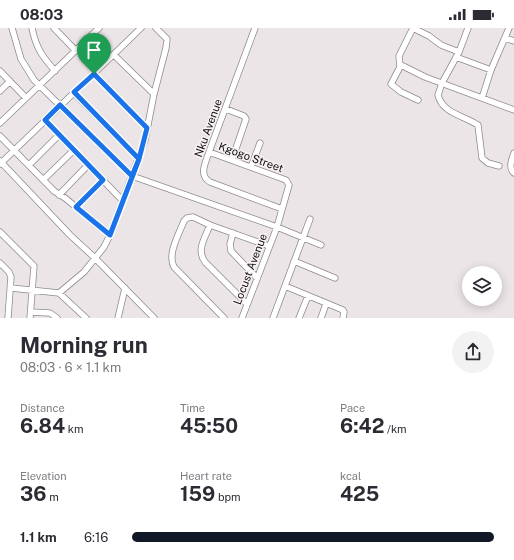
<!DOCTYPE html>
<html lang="en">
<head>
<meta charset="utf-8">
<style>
  :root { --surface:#fff; --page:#f2f2f3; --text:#2b2b33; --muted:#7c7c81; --accent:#111827 }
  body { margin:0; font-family:"Public Sans",sans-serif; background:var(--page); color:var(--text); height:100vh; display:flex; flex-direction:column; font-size:15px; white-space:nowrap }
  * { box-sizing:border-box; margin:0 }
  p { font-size:13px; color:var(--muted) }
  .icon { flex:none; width:22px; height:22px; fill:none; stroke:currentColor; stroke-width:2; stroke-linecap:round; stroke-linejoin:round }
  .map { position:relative; height:290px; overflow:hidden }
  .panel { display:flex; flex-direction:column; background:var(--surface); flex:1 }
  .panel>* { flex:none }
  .buttons { position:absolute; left:462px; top:238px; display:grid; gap:8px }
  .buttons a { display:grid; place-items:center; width:40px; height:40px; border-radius:50%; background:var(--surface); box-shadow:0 2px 10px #0003; font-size:20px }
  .pin { position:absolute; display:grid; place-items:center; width:34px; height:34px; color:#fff; margin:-41px -17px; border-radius:50% 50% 50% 0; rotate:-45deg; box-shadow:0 0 4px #0007 }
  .pin .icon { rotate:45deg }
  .round { display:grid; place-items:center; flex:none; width:42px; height:42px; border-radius:21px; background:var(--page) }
  .overview { display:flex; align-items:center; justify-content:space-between; height:68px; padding:0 20px }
  h1 { font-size:22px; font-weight:700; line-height:30px }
  .stats { display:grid; grid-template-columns:repeat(3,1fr); gap:6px; height:68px; padding:4px 20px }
  .stats div { display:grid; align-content:center }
  .stats b { font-size:20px; font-weight:700 }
  .stats small { font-size:11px; font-weight:400 }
  .stats p { font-size:11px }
  ul { padding:0 20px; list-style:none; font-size:13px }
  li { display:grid; grid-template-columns:64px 48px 1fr; align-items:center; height:30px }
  li i { height:10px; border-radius:5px; background:var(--accent) }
  .status { display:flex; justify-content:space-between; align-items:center; height:28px; padding:0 20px; background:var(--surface); direction:ltr }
  .status svg { height:11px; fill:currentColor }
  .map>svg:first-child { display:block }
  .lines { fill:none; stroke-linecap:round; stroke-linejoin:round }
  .minor-casing { stroke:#8e898b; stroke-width:7 }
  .minor { stroke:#fff; stroke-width:5.5 }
  .route-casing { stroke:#fff; stroke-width:8 }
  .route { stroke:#1a73e8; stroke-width:5 }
  .labels { text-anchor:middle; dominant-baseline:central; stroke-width:3; stroke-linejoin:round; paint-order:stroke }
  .street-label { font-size:11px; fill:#0f0d0e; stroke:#f8f2f5 }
</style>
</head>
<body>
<div class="status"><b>08:03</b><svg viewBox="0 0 49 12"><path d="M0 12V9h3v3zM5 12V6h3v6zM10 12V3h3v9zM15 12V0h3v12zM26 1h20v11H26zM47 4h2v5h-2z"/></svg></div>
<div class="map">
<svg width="514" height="290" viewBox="0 0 514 290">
  <rect width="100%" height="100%" fill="#ebe5e7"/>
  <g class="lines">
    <g class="minor-casing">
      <path id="minor" d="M 12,0 L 21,31 L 34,52 L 132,148 L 277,199 L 321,217
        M 32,0 C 36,20 42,28 55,43
        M 54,0 L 76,23
        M 255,0 L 209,124 C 206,134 198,147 210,154 L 282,181
        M 413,0 L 399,28 L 400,39 L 391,56 L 401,64 L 418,72
        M 413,0 L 429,8 L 441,17 L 459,24
        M 468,0 L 459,24 L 442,55 L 438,67 C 443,86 463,87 478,97 L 482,130 L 488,135 L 499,138
        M 505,10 L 514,13
        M 114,27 L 154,66
        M 456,29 L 491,42
        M 401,37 L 425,49 L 514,82
        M 0,43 L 26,70
        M 94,46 L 147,100
        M 0,63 L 10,53
        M 74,65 L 139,131
        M 482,70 L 491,42 L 509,0
        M 226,81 L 244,88 L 246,91 L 232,132
        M 45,92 L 123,173
        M 0,95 L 99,0
        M 0,108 L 54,163 L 65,170 L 110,207
        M 209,124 L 286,152 L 289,157 L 277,199 L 242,290
        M 514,125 C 512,131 508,140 514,145
        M 0,133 L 70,207 L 95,230 L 154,290
        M 0,136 L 141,0
        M 29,137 L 59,107
        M 251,139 L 260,115
        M 44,151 L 74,122
        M 59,167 L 88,137
        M 76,179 L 103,152
        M 210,197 C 205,210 196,222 205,234 L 247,276
        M 0,204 L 34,238 L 30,290
        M 233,205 L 230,216 L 231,223 L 257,250
        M 294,233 L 335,250
        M 0,235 L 9,244 L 11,249 L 8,290
        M 285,258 L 343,282 L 344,284 L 343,290
        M 11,260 L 59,265 L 84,244 L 104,219 L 110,207 L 145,112 L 154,66 L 166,20 L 167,11 L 156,0
        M 59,265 L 86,290
        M 31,284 L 50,285 L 57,290
        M 118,290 L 125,260
        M 224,290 L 174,239 C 167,226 179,206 184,193 L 187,190 L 193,189 L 210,197 L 269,218
        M 273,290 L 310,191
        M 299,290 L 308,268
        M 321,290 L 326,276"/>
    </g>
    <use href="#minor" class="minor"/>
  </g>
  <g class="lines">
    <g class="route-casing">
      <path id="route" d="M 94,46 L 147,100 L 139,131 L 110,207 L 76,179 L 103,152 L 45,92 L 60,77 L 132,148 L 139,131 L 74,64 L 94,46"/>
    </g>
    <use href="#route" class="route"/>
  </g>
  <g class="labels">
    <g class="street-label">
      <text transform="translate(208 100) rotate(-70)">Nku Avenue</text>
      <text transform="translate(251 129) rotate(20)">Kgogo Street</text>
      <text transform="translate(250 241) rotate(-69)">Locust Avenue</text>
    </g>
  </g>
</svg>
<div class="buttons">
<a><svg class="icon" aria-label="layers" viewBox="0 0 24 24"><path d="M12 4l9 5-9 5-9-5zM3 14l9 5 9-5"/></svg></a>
</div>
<div class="pin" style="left:94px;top:46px;background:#1e9e55"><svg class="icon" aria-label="arrive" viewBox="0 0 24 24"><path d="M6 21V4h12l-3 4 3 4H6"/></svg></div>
</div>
<section class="panel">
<div class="overview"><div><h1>Morning run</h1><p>08:03 · 6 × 1.1 km</p></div><a class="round"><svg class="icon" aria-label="share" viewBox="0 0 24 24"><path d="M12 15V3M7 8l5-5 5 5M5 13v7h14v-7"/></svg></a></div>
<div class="stats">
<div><p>Distance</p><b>6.84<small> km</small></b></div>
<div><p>Time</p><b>45:50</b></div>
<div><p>Pace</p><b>6:42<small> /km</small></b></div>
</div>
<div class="stats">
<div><p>Elevation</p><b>36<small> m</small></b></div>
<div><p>Heart rate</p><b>159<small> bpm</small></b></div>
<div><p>kcal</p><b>425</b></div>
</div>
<ul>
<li><b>1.1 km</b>6:16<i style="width:100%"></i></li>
</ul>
</section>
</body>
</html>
